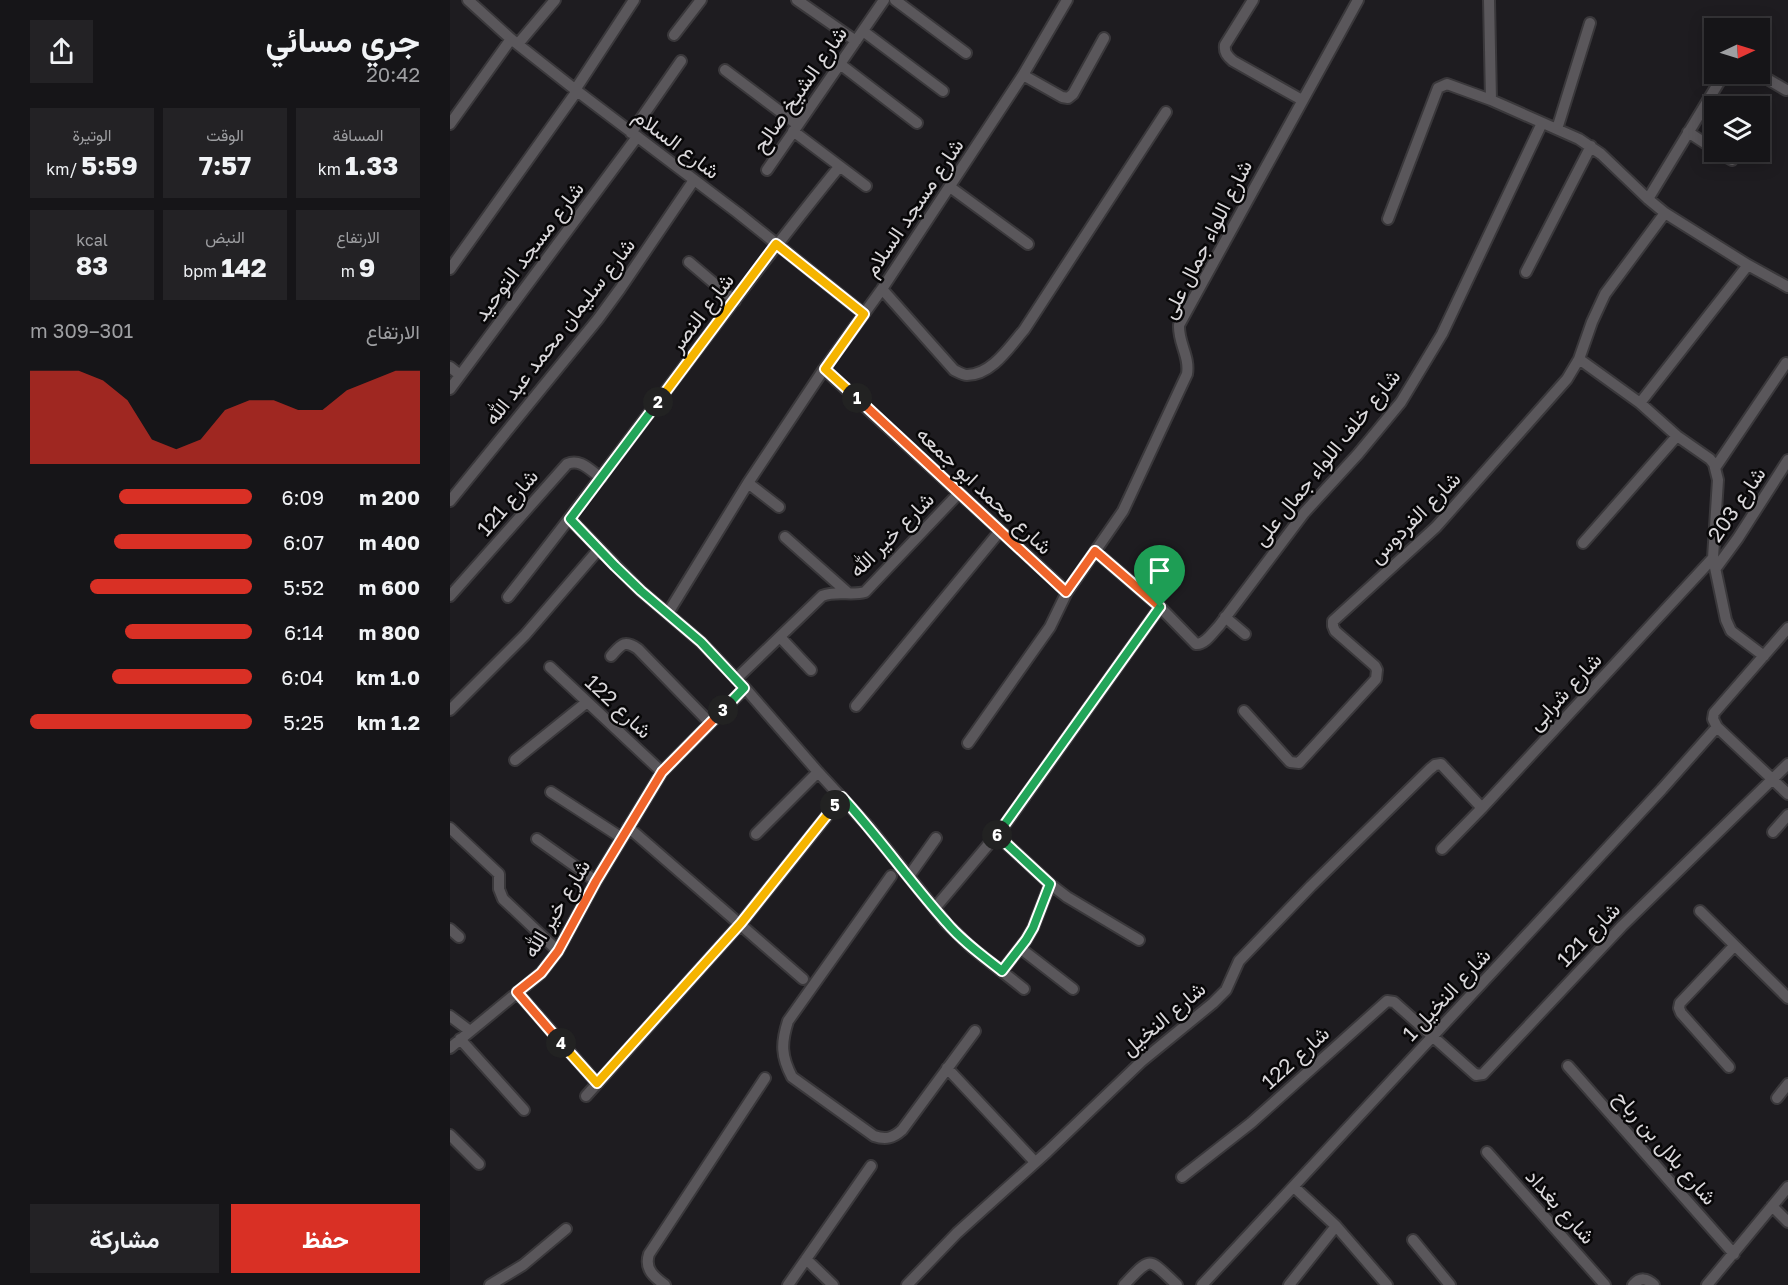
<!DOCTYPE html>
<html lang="ar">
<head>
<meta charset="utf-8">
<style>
  :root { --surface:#161518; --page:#232225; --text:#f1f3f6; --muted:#9e9fa2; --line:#353437; --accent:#d93025 }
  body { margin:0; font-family:"Golos Text",Vazirmatn,sans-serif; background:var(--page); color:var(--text); direction:rtl; height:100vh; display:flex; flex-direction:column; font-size:22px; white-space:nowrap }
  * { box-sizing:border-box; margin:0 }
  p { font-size:20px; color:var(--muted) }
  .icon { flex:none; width:33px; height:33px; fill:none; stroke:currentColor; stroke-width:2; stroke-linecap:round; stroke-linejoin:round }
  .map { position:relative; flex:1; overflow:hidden; direction:ltr }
  .panel { display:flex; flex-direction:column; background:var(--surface); width:450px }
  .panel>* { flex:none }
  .needle { width:39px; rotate:86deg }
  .controls { position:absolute; left:1254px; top:18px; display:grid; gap:12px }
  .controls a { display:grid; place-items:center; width:66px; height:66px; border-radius:0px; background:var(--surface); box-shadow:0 3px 15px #0003,0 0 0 2px var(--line); font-size:30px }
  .pin { position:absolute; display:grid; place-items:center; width:51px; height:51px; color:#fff; margin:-62px -26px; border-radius:50% 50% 50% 0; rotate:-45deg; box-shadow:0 0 6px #0007 }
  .pin .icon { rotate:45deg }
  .km { position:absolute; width:30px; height:30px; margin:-15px; border-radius:50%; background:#222; color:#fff; font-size:16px; line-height:30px; text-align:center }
  .round { display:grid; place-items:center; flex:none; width:63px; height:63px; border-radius:0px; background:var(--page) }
  .summary { display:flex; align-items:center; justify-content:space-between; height:102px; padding:0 30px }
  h1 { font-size:33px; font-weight:700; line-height:45px }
  .stats { display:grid; grid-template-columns:repeat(3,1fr); gap:9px; height:102px; padding:6px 30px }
  .stats div { display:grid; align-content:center; border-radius:0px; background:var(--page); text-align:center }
  .stats b { font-size:26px; font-weight:700 }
  .stats small { font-size:16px; font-weight:400 }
  .stats p { font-size:16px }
  .chart { height:168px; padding:12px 30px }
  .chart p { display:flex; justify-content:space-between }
  .chart svg { width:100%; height:108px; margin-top:6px; fill:var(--accent); opacity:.7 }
  .button { display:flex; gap:12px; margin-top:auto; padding:12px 30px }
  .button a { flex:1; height:69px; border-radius:0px; background:var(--accent); color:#fff; font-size:24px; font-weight:700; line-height:69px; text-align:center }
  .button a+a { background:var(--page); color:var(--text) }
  ul { padding:0 30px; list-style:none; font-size:20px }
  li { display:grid; grid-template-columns:96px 72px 1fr; align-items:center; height:45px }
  li i { height:15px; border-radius:8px; background:var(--accent) }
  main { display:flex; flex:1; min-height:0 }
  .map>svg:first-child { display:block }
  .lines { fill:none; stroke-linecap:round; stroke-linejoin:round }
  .street-casing { stroke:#3a383b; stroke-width:14 }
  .street { stroke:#5a575b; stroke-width:10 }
  .split-1-casing { stroke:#fff; stroke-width:12 }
  .split-2-casing { stroke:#fff; stroke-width:12 }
  .split-3-casing { stroke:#fff; stroke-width:12 }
  .split-4-casing { stroke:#fff; stroke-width:12 }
  .split-5-casing { stroke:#fff; stroke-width:12 }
  .split-6-casing { stroke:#fff; stroke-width:12 }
  .split-7-casing { stroke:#fff; stroke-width:12 }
  .split-1 { stroke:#f0652b; stroke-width:8 }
  .split-2 { stroke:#f5b400; stroke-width:8 }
  .split-3 { stroke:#22a559; stroke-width:8 }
  .split-4 { stroke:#f0652b; stroke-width:8 }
  .split-5 { stroke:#f5b400; stroke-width:8 }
  .split-6 { stroke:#22a559; stroke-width:8 }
  .split-7 { stroke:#22a559; stroke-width:8 }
  .labels { text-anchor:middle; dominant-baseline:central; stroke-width:5; stroke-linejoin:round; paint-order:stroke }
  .street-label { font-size:21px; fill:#dad8db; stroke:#080708 }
</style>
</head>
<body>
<main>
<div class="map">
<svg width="1338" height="1285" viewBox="0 0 1338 1285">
  <rect width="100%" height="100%" fill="#1e1c20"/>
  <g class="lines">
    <g class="street-casing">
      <path id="street" d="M 18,0 L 61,39 L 127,91 L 288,213 L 414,314
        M 347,0 L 406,41
        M 445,0 L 516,53
        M 803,0 L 775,45 C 774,52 777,56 783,61 L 852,100
        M 1039,0 L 1041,100
        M 413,31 L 493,91
        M 224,35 L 251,0
        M 68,44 L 105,0
        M 390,64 L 467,123
        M 275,70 L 348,125
        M 1309,74 L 1336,90
        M 573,75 L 612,97 L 618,98 L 623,94 L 654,38
        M 125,90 L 184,0
        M 0,124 L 61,39
        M 1107,129 L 1140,23
        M 343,131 L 416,186
        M 1238,132 L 1264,149
        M 181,133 L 231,61
        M 1268,152 L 1282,160
        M 317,170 L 434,0
        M 500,187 L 578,244
        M 1198,199 L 1274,74
        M 938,219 L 988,88 L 997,84 L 1041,100 L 1129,139 L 1151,154 L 1198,199 L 1215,213 L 1298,265 L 1338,287
        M 239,262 L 285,301
        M 0,269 L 127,91
        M 1076,272 L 1141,146
        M 432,289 L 504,370 C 508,372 513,375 517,375 C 542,375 560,346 574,330 L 716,112
        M 1129,359 L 1190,403 L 1227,436 L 1260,459 L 1264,464 L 1268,480 L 1263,558 L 1276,620 L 1281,631 L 1314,656
        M 0,367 L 10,375
        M 374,369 L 617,592
        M 0,389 L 187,137
        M 1190,403 L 1298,265
        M 1265,468 L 1336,363
        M 298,483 L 329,507
        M 0,501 L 148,319 L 170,289 L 244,180
        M 120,519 L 165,565 L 191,591 L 251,642 L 295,688 L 368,772 L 418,826 L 497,924 L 521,947 L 574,989
        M 335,537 L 397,592
        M 1133,543 L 1227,436
        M 645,551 L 710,607 L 746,644 C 755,645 763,632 769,626 L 854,513 L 908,454 L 951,402 L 992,334 L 1092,123
        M 1266,568 L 1288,538 L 1338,460
        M 0,596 L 117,464 C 130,458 140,470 151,478
        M 58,597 C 171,455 275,307 389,167
        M 218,613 L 298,483 L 374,369 L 432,289 L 573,75 L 617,0
        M 775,617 L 795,634
        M 1338,628 L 1264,713 L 1263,719 L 1267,727 L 1338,794
        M 330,637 L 361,670
        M 161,656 C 171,645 174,639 188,649 L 260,723
        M 100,667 L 212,772
        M 286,679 L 372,596 C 387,590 401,596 415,592 L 509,493
        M 406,706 L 550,531
        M 0,710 L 75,635 L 149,549
        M 794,711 L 840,762 L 849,763 L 926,679 L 927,670 L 925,666 L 885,631 L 883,626 L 883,621 L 986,527 L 1117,379 L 1129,359 L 1142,322 L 1155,294 L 1215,213
        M 518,743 L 600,627 L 617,592 L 673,511 L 737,374 C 740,356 728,343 729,325 L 908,0
        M 65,760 L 137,702
        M 101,792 L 172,838
        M 178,827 L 353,979
        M 0,828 L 49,874 L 49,889 L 53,899 L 108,951
        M 1323,832 L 1338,815
        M 306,834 L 368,772
        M 547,835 L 600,884 L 617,897 L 689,940
        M 87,839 L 146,881
        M 992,849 L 1032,808 L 1263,558
        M 441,876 L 338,1021 C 331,1043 331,1056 342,1077 L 424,1136 C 436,1140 443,1138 452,1130 L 525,1031
        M 459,876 L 486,838
        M 485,908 L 554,826 L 710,607
        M 1250,911 L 1338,998
        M 0,929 L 9,937
        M 570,948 L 623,989
        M 552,971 L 576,940 L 583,928 L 600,884
        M 67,992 L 147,1083
        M 0,1016 L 20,1031
        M 10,1039 L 74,1110
        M 0,1048 L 91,973 L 108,951 L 146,881 L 212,772 L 295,688
        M 1118,1066 L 1284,1254
        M 1279,1067 L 1231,1013 L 1229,1008 L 1230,1003 L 1284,946
        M 497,1068 L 585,1162
        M 136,1096 L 291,923 L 392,797
        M 1327,1098 L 1338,1084
        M 0,1135 L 29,1164
        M 1037,1152 L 1155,1285
        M 732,1177 L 801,1123 L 937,1001 L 944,1002 L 1026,1075 L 1033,1074 L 1172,926 L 1338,764
        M 844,1187 L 886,1226 L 937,1285
        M 1322,1206 L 1338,1222
        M 963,1240 L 1000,1285
        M 356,1259 L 383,1285
        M 40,1285 L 73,1265 L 116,1229
        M 215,1285 C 204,1277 194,1269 199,1254 L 315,1078
        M 338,1285 L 421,1166
        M 457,1285 L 507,1233 L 597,1152 L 692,1061 L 763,1003 L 776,990 L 789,961 L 861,886 L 980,769 L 985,765 L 991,764 L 1032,808
        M 674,1285 C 702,1255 698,1258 727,1285
        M 752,1285 L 1212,789 L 1267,727
        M 839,1285 L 886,1226
        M 1183,1285 C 1190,1277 1197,1278 1204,1285
        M 1257,1285 L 1338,1187"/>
    </g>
    <use href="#street" class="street"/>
  </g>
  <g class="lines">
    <g class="split-1-casing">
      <path id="split-1" d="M 407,398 L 616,592 L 645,551 L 710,607"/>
    </g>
    <g class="split-2-casing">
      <path id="split-2" d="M 208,402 L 326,244 L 414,314 L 375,369 L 407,398"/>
    </g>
    <g class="split-3-casing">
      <path id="split-3" d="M 208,402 L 120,519 L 165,566 L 191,591 L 251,642 L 294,688 L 273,710"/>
    </g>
    <g class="split-4-casing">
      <path id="split-4" d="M 111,1043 L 67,992 L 91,973 L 108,951 L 146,881 L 212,772 L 273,710"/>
    </g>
    <g class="split-5-casing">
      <path id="split-5" d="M 111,1043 L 147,1083 L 291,923 L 385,805"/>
    </g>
    <g class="split-6-casing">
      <path id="split-6" d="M 385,805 L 392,797 C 429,837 460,882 496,922 C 512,941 533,956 552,971 L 576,940 L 583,928 L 600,884 L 547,835"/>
    </g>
    <g class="split-7-casing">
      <path id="split-7" d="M 547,835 L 710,607"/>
    </g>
    <use href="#split-1" class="split-1"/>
    <use href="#split-2" class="split-2"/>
    <use href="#split-3" class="split-3"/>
    <use href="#split-4" class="split-4"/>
    <use href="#split-5" class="split-5"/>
    <use href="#split-6" class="split-6"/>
    <use href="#split-7" class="split-7"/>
  </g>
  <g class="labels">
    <g class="street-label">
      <text transform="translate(349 89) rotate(-55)">شارع الشيخ صالح</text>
      <text transform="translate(227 143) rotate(37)">شارع السلام</text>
      <text transform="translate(463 207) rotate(-56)">شارع مسجد السلام</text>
      <text transform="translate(756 239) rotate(-63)">شارع اللواء جمال على</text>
      <text transform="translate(78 251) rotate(-53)">شارع مسجد التوحيد</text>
      <text transform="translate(251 312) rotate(-53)">شارع النصر</text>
      <text transform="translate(109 331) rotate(-52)">شارع سليمان محمد عبد الله</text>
      <text transform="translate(876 457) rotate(-51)">شارع خلف اللواء جمال على</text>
      <text transform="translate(535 490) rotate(43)">شارع محمد ابو جمعه</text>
      <text transform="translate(57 502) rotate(-49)">شارع 121</text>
      <text transform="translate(1286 504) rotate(-56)">شارع 203</text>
      <text transform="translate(964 517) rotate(-45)">شارع الفردوس</text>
      <text transform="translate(441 534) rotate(-45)">شارع خير الله</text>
      <text transform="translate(1114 691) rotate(-47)">شارع شرابى</text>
      <text transform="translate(169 706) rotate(43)">شارع 122</text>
      <text transform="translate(106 908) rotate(-59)">شارع خير الله</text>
      <text transform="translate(1138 934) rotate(-46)">شارع 121</text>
      <text transform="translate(996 994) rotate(-47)">شارع النخيل 1</text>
      <text transform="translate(713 1018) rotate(-40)">شارع النخيل</text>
      <text transform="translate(845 1057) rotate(-42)">شارع 122</text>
      <text transform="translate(1216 1147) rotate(49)">شارع بلال بن رباح</text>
      <text transform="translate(1111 1206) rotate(48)">شارع بغداد</text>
    </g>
  </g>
</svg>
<div class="controls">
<a><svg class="needle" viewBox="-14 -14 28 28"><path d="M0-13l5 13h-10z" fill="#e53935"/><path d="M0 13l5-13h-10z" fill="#9e9fa2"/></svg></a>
<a><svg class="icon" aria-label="layers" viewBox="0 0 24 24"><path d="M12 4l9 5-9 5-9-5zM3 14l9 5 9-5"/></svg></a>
</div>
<div class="pin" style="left:710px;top:607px;background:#1e9e55"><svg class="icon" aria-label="arrive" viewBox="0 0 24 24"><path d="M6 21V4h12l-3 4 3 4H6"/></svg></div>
<b class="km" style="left:407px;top:398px">1</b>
<b class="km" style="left:208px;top:402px">2</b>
<b class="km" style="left:273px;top:710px">3</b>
<b class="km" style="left:111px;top:1043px">4</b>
<b class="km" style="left:385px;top:805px">5</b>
<b class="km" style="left:547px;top:835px">6</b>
</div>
<section class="panel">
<div class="summary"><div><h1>جري مسائي</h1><p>20:42</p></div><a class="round"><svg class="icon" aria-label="share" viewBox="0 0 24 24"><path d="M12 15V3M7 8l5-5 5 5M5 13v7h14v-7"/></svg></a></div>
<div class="stats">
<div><p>المسافة</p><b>1.33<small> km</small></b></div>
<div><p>الوقت</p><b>7:57</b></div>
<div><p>الوتيرة</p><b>5:59<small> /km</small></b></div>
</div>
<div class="stats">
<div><p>الارتفاع</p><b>9<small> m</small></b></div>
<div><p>النبض</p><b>142<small> bpm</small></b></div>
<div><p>kcal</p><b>83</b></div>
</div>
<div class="chart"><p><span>الارتفاع</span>301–309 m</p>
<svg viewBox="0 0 160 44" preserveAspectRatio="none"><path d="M0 44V6L10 6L20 6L30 10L40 18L50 34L60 38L70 34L80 22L90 18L100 18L110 22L120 22L130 14L140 10L150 6L160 6V44z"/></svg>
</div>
<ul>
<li><b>200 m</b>6:09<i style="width:60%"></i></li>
<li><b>400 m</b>6:07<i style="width:62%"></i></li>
<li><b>600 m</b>5:52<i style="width:73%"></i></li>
<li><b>800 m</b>6:14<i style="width:57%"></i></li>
<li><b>1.0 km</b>6:04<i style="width:63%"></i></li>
<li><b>1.2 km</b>5:25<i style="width:100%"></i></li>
</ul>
<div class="button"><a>حفظ</a><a>مشاركة</a></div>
</section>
</main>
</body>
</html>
